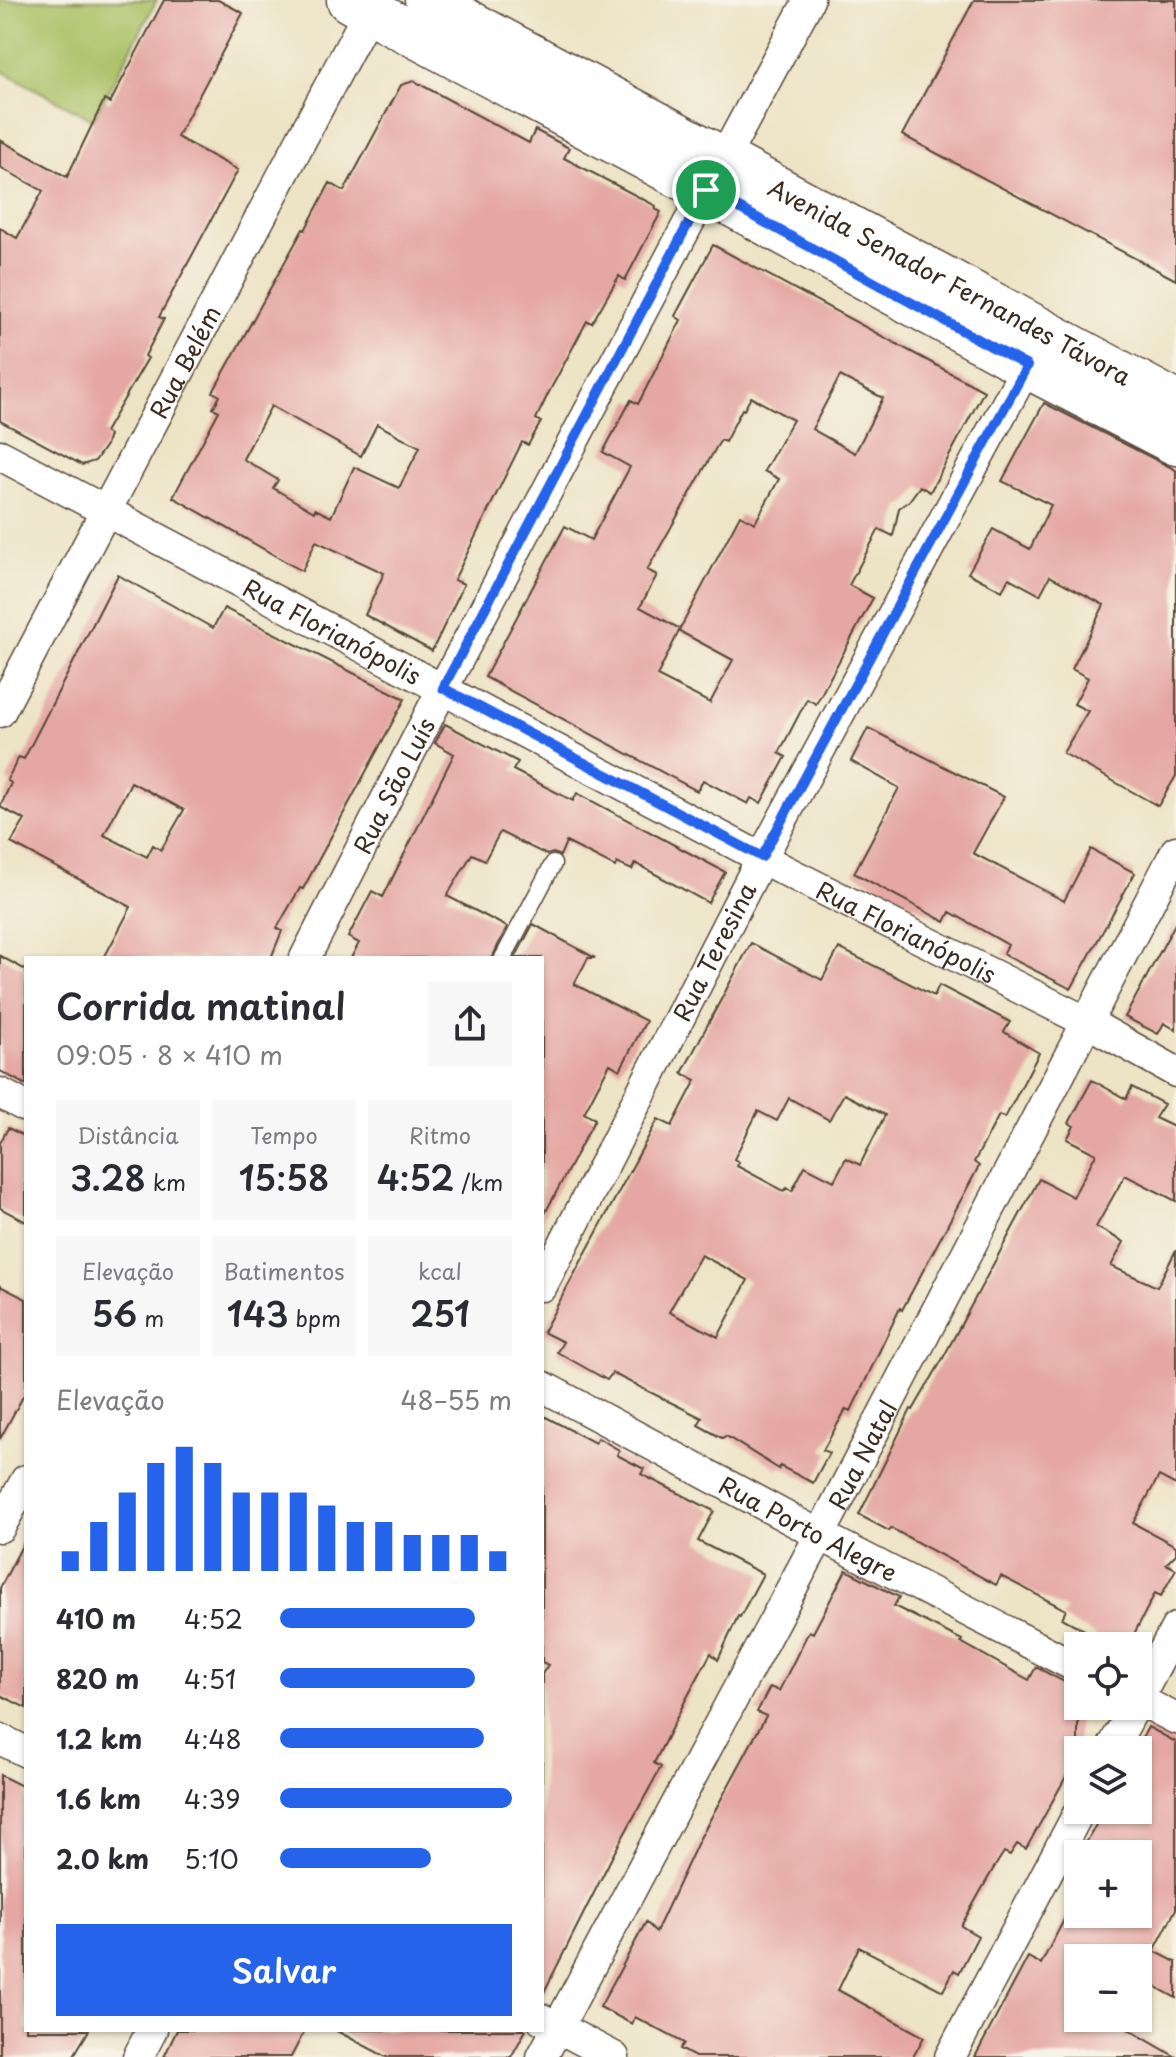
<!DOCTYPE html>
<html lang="pt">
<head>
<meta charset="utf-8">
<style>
  :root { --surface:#fff; --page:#f7f7f7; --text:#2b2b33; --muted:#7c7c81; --accent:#2563eb }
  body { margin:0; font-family:"Playpen Sans",sans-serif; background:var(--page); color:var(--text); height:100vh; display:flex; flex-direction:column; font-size:30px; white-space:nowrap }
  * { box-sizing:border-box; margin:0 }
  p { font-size:26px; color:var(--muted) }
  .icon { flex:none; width:44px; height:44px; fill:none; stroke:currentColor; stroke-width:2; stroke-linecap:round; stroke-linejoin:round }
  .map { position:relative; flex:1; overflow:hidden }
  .details { position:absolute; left:24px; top:956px; width:520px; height:1076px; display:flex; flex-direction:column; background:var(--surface); border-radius:0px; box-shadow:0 2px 6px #0004 }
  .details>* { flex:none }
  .buttons { position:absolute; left:1064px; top:1632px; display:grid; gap:16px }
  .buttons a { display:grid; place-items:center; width:88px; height:88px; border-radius:0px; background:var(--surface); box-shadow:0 2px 6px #0004; font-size:40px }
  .pin { position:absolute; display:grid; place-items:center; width:68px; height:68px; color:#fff; margin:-34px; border:4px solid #fff; border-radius:50%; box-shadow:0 2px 8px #0007 }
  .round { display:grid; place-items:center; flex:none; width:84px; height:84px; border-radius:0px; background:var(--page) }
  .overview { display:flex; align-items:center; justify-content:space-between; height:136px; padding:0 32px }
  h1 { font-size:36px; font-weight:600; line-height:60px }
  .metrics { display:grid; grid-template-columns:repeat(3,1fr); gap:12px; height:136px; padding:8px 32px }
  .metrics div { display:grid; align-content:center; border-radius:0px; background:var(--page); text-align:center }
  .metrics b { font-size:34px; font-weight:600 }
  .metrics small { font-size:22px; font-weight:400 }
  .metrics p { font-size:22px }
  .chart { height:224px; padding:16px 32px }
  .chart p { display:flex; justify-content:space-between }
  .chart svg { width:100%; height:144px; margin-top:8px; stroke:var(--accent); stroke-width:6 }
  .action { display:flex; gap:16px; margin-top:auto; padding:16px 32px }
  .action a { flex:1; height:92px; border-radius:0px; background:var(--accent); color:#fff; font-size:32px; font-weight:600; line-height:92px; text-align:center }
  ul { padding:0 32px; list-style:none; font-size:26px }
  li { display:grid; grid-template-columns:128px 96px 1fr; align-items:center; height:60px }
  li i { height:20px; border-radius:10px; background:var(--accent) }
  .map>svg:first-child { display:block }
  .green { fill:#abc166; stroke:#737642; stroke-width:2 }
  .building { fill:#e5a7a3; fill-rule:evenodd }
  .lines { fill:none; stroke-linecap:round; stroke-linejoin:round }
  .lane-casing { stroke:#564637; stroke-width:19 }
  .street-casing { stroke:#564637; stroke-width:33 }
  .primary-casing { stroke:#564637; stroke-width:47 }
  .lane { stroke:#fff; stroke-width:16 }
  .street { stroke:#fff; stroke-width:30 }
  .primary { stroke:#fff; stroke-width:44 }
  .route-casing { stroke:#fff; stroke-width:16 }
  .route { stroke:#2563eb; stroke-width:10 }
  .labels { text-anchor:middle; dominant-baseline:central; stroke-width:6; stroke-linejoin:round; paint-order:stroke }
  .street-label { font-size:24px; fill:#3b2a1e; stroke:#f7f3e8 }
</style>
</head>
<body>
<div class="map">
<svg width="1176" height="2057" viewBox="0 0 1176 2057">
  <rect width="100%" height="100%" fill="#f7f3e8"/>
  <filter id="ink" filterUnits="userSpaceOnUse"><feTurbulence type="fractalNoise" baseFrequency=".0125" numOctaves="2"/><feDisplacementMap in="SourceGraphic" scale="16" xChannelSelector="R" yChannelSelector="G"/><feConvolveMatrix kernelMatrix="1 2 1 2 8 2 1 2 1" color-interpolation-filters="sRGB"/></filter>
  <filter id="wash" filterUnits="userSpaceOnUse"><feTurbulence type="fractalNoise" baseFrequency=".006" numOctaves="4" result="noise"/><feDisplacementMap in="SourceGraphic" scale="32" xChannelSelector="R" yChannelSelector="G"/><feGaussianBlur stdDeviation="1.8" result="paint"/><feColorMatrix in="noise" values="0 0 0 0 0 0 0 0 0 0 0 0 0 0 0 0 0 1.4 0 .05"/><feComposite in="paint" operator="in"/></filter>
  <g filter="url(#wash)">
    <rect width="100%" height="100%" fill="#ede3c5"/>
    <path class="green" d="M 0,0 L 157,0 L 93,120 L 0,70 Z"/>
    <g id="blocks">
      <path class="building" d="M 164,0 L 218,0 L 243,13 L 177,137 L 238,170 L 159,317 L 164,319 L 145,356 L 148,358 L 105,432 L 109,435 L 106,445 L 95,461 L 82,465 L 0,421 L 0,228 L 17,238 L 43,191 L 0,167 L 0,140 L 67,177 L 104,100 L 110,103 Z
        M 974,0 L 1176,0 L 1176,280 L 902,135 Z
        M 414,81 L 529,143 L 535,130 L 569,148 L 564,158 L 656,206 L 655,209 L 661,212 L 625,280 L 619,276 L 592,323 L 587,321 L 548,394 L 536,419 L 541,422 L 528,445 L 522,442 L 454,580 L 464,584 L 432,651 L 365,615 L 384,573 L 316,541 L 302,571 L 173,497 L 219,411 L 213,408 L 220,396 L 213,392 L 303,229 L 305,230 L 330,183 L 344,191 L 401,85 ZM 271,406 L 361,456 L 377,424 L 420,447 L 399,488 L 354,467 L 331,517 L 315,509 L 314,512 L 273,488 L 278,480 L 243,459 Z
        M 713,245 L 984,391 L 930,492 L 920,486 L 909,501 L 899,508 L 893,536 L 879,529 L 849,585 L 873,598 L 816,704 L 807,699 L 779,753 L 786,757 L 761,803 L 751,798 L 748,804 L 703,780 L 697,791 L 485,677 L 565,526 L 591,540 L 630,467 L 603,452 L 631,400 L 638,404 L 681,320 L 675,316 ZM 840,376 L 883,398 L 855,453 L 812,429 ZM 751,397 L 793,420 L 764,471 L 779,479 L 755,523 L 740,515 L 680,629 L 640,607 L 657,575 L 647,570 L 717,446 L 721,440 L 725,442 L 742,409 L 744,410 ZM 679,631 L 733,660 L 710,703 L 657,676 Z
        M 1044,403 L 1176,470 L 1176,776 L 1158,806 L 1063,753 L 1088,711 L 1074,704 L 1088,678 L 1072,669 L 1104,605 L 1050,576 L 1040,595 L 1009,578 L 1002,591 L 968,573 L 993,529 L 1030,549 L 1051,505 L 1002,481 Z
        M 118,575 L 213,628 L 224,608 L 405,699 L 303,889 L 300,888 L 277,928 L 282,931 L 271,958 L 104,958 L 131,907 L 11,843 L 25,820 L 0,807 L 11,783 L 7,780 L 19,757 L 24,759 ZM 131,782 L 184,810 L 161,850 L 153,845 L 147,857 L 104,835 Z
        M 445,724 L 518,762 L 513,770 L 573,801 L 577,793 L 725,872 L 708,903 L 635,863 L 632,870 L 617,863 L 615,867 L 566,842 L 560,856 L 553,853 L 547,855 L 500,832 L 485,860 L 472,854 L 447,896 L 507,927 L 492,958 L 351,958 L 359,943 L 348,937 L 372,891 L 383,897 L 454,754 L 435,743 Z
        M 868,728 L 1004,797 L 973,853 L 1064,901 L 1091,849 L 1135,873 L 1071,989 L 1003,954 L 1008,945 L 950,912 L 945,922 L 854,873 L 899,788 L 851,761 Z
        M 1176,922 L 1176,1030 L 1164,1023 L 1158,1034 L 1125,1017 Z
        M 533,924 L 595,958 L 588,958 L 574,984 L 646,1021 L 620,1070 L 610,1064 L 597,1088 L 584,1113 L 595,1119 L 542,1219 L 542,958 L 515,958 Z
        M 751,943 L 822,980 L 839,948 L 934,996 L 939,985 L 1010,1022 L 1004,1032 L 1039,1053 L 1005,1118 L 999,1115 L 974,1162 L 979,1166 L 902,1310 L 900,1308 L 851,1411 L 846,1409 L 823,1450 L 829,1453 L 813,1483 L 780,1466 L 779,1469 L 726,1436 L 722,1438 L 698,1425 L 702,1418 L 612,1373 L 607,1380 L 557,1352 L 563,1342 L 543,1332 L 658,1119 L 672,1126 L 696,1080 L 682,1073 ZM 844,1094 L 885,1115 L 860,1165 L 846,1158 L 834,1181 L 805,1166 L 792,1191 L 787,1188 L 784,1191 L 737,1166 L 739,1162 L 734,1159 L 758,1111 L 777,1121 L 789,1098 L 829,1120 ZM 701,1255 L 748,1280 L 718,1337 L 669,1312 Z
        M 0,956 L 26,970 L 26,1085 L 0,1071 Z
        M 1092,1080 L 1126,1099 L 1132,1087 L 1164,1104 L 1155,1118 L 1176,1128 L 1176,1201 L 1125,1175 L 1096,1227 L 1124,1242 L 1111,1266 L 1157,1287 L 1176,1250 L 1176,1485 L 1159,1476 L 1133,1523 L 1176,1546 L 1176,1554 L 1166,1564 L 1176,1569 L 1161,1596 L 1155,1593 L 1132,1638 L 1129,1637 L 1124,1646 L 1114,1646 L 1062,1618 L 1066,1610 L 1001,1576 L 996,1585 L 891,1528 L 889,1531 L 859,1515 L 911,1409 L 913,1410 L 942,1360 L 1039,1179 L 1073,1197 L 1096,1154 L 1067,1139 L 1074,1126 L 1069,1123 Z
        M 8,1128 L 26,1137 L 26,1222 L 0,1208 L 0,1143 Z
        M 0,1286 L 26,1299 L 26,1391 L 0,1439 Z
        M 542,1415 L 595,1443 L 598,1438 L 619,1450 L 617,1455 L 644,1469 L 641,1474 L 714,1511 L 698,1541 L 763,1574 L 740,1617 L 738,1616 L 718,1660 L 711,1653 L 684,1703 L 654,1763 L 661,1767 L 613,1855 L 542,1996 L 542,1674 L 548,1665 L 542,1662 Z
        M 26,1538 L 26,1708 L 0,1695 L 0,1588 Z
        M 846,1570 L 899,1597 L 894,1606 L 962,1640 L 961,1642 L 1029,1680 L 1036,1667 L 1078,1689 L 1078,1706 L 1088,1706 L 1078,1724 L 1078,1755 L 1026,1849 L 1017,1844 L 1010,1855 L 1004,1852 L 992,1871 L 961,1926 L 978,1936 L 959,1973 L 954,1970 L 943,1991 L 859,1947 L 838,1990 L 924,2037 L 913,2057 L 695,2057 L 680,2049 L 684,2043 L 635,2017 L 632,2024 L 600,2007 L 646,1922 L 656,1932 L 699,1840 L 766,1716 L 757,1712 L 770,1687 L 779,1691 L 809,1631 L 813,1633 Z
        M 1148,1727 L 1176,1742 L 1176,1909 L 1154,1951 L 1176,1962 L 1176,1998 L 1138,1977 L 1138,1958 L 1078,1958 L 1078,2018 L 1109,2018 L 1176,2057 L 975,2057 L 1028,1957 L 1041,1964 L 1067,1914 L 1138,1914 L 1138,1854 L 1080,1854 L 1104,1810 L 1138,1810 L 1138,1746 Z
        M 0,1775 L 26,1788 L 26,2030 L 89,2030 L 73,2057 L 0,2057 Z
        M 177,2030 L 305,2030 L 291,2057 L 164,2057 Z
        M 335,2030 L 526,2030 L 511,2057 L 386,2057 Z"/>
    </g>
  </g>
  <g filter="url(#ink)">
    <use href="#blocks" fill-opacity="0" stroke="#564637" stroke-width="2"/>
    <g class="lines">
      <g class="lane-casing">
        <path id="lane" d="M 503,958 L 553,864"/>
      </g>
      <g class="street-casing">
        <g id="street">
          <path d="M 724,158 L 809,0"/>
          <path id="s1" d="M 0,455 L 786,871 L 1087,1022 L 1176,1072"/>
          <path id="s2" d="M 0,712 L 369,11"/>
          <path id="s3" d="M 305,958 L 443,688 L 706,190"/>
          <path d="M 0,1093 L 26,1107"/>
          <path id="s4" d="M 542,1286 L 762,857 L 1027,366"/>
          <path id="s5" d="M 542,1386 L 820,1535 L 1078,1668"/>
          <path d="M 0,1527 L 26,1480"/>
          <path d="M 1138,1699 L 1176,1628"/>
          <path d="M 1138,1699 L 1176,1719"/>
          <path d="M 0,1739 L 26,1752"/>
          <path d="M 1111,1750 L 1135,1706"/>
          <path d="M 542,2019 L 614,2057"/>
          <path d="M 138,2057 L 152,2030"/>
          <path id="s6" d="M 542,2057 L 820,1535 L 1176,851"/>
          <path d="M 950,2057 L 1080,1810"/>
        </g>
      </g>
      <g class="primary-casing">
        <g id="primary">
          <path d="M 349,0 L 706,190 L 1027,366 L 1176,443"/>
          <path id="s7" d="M 427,0 L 1176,403"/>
        </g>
      </g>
      <use href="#lane" class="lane"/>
      <use href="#street" class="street"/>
      <use href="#primary" class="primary"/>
    </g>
  </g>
  <g class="lines" filter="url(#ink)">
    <g class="route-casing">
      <path id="route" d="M 706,190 L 1027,366 L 762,857 L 443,688 Z"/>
    </g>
    <use href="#route" class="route"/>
  </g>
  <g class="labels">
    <g class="street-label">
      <text stroke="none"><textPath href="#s7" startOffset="594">Avenida Senador Fernandes Távora</textPath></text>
      <text stroke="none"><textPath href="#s2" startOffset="396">Rua Belém</textPath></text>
      <text stroke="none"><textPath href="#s1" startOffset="376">Rua Florianópolis</textPath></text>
      <text stroke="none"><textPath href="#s3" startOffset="194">Rua São Luís</textPath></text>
      <text stroke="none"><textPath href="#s1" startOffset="1024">Rua Florianópolis</textPath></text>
      <text stroke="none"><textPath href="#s4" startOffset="376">Rua Teresina</textPath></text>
      <text stroke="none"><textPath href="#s6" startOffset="682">Rua Natal</textPath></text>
      <text stroke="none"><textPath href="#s5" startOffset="302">Rua Porto Alegre</textPath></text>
    </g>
  </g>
</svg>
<div class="buttons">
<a><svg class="icon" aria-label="locate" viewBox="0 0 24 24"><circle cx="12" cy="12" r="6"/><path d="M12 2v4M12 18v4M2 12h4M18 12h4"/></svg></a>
<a><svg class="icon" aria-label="layers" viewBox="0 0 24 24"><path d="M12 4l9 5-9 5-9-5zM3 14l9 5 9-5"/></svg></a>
<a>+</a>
<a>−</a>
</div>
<div class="pin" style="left:706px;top:190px;background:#1e9e55"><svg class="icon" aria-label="arrive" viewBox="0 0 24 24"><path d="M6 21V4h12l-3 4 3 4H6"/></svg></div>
<section class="details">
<div class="overview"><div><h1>Corrida matinal</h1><p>09:05 · 8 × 410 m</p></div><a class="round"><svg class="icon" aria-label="share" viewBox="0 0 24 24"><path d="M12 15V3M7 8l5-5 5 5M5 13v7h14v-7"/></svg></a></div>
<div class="metrics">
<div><p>Distância</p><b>3.28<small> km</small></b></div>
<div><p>Tempo</p><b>15:58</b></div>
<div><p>Ritmo</p><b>4:52<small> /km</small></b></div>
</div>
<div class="metrics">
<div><p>Elevação</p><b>56<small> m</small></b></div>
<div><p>Batimentos</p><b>143<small> bpm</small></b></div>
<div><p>kcal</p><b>251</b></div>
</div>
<div class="chart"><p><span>Elevação</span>48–55 m</p>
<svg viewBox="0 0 160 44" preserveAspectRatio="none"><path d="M5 44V38M15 44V29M25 44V20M35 44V11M45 44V6M55 44V11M65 44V20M75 44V20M85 44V20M95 44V24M105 44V29M115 44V29M125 44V33M135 44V33M145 44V33M155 44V38"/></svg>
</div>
<ul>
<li><b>410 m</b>4:52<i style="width:84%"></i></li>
<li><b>820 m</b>4:51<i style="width:84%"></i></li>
<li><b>1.2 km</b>4:48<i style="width:88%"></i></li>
<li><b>1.6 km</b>4:39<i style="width:100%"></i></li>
<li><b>2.0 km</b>5:10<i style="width:65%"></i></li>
</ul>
<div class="action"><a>Salvar</a></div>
</section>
</div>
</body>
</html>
